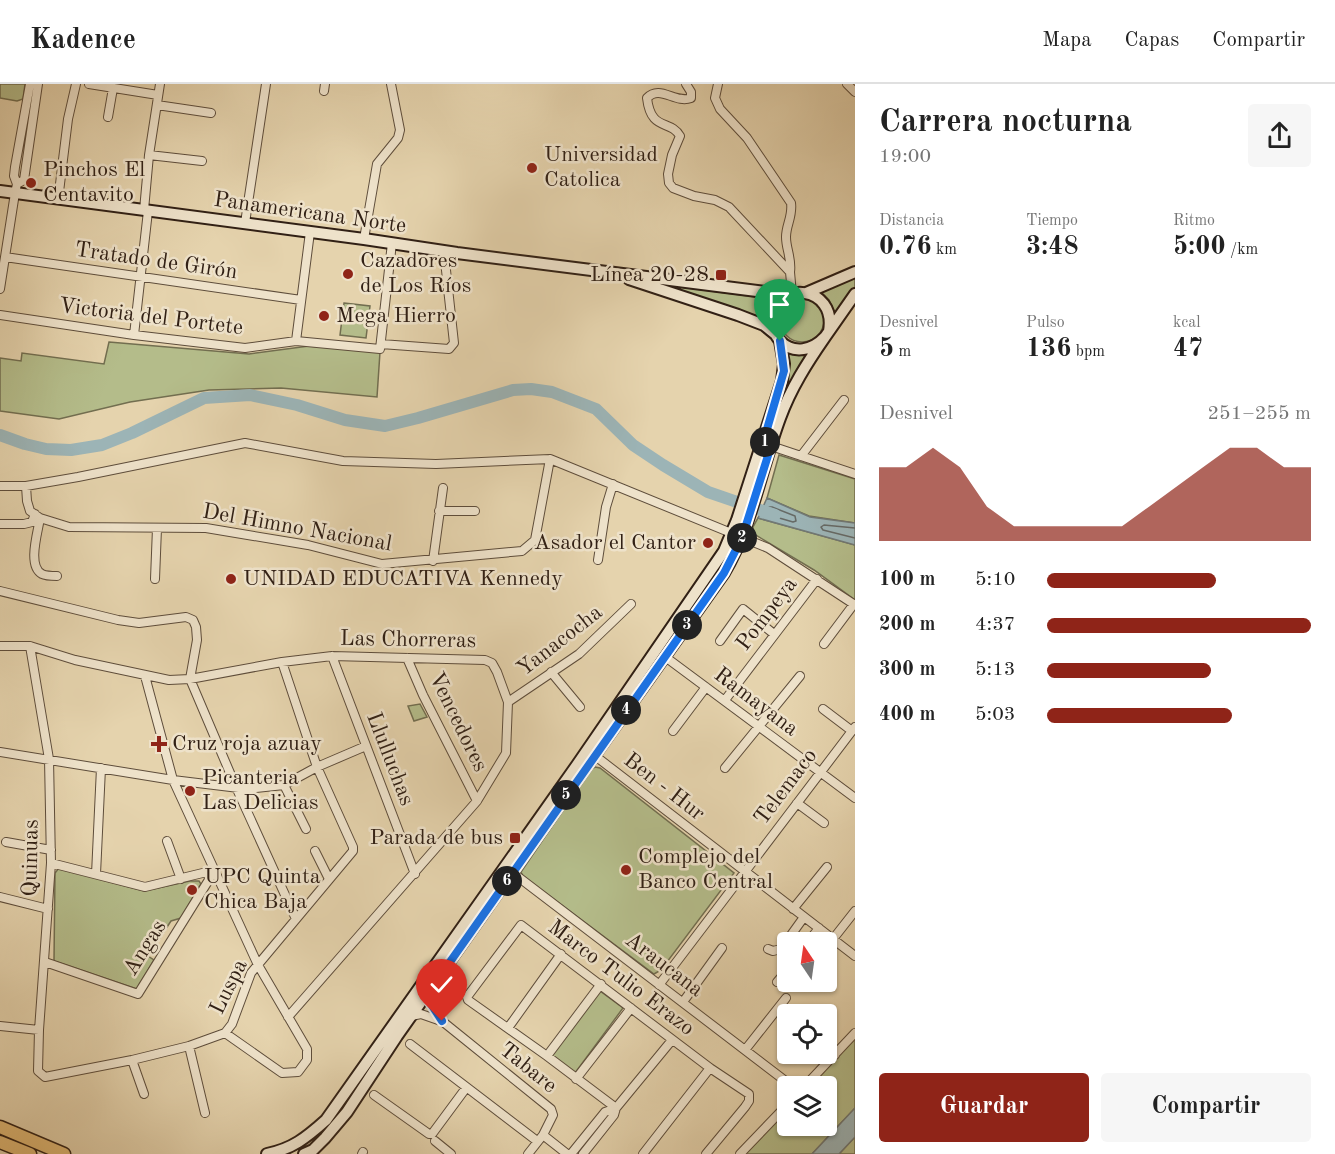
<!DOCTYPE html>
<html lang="es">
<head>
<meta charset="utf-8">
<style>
  :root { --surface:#fff; --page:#f6f6f6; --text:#222; --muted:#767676; --line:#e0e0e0; --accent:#8f2418 }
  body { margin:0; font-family:"Old Standard TT",serif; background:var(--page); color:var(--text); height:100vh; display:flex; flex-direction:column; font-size:22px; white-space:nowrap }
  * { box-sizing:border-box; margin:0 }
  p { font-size:20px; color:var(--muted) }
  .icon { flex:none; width:33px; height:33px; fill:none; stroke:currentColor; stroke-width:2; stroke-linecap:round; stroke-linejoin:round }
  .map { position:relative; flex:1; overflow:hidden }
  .sheet { display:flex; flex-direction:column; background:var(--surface); width:480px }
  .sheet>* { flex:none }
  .needle { width:39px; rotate:347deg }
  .fabs { position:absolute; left:777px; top:848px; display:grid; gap:12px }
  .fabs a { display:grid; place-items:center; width:60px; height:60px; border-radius:6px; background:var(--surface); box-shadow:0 2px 4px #0004; font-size:30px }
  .pin { position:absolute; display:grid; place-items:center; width:51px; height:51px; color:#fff; margin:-62px -26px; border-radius:50% 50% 50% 0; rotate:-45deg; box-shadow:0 0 6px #0007 }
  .pin .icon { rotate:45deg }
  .km { position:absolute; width:30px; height:30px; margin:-15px; border-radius:50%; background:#222; color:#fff; font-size:16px; line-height:30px; text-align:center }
  .round { display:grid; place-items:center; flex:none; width:63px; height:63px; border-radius:6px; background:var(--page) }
  .head { display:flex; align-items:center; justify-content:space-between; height:102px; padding:0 24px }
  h1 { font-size:33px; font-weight:700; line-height:45px }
  .stats { display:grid; grid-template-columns:repeat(3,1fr); gap:9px; height:102px; padding:6px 24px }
  .stats div { display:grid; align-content:center }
  .stats b { font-size:26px; font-weight:700 }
  .stats small { font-size:16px; font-weight:400 }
  .stats p { font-size:16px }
  .chart { height:168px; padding:12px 24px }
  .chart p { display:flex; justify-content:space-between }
  .chart svg { width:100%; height:108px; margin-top:6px; fill:var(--accent); opacity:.7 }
  .action { display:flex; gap:12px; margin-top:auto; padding:12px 24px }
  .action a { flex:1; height:69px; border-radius:6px; background:var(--accent); color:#fff; font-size:24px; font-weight:700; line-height:69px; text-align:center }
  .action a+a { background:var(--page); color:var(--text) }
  ul { padding:0 24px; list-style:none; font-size:20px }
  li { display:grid; grid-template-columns:96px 72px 1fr; align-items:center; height:45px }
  li i { height:15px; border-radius:8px; background:var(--accent) }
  header { display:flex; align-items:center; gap:36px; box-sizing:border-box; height:84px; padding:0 30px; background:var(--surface); border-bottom:2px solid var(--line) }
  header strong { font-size:28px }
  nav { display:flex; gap:33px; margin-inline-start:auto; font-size:21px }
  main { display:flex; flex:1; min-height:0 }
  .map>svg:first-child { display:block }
  .green { fill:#b4bc8a; stroke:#726e50; stroke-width:1.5 }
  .water { fill:#9cb4b6; stroke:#717976; stroke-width:1.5 }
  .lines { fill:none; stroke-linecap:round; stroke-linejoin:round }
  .shore { stroke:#666a66; stroke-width:1.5 }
  .river { stroke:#9cb4b6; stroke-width:12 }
  .street-casing { stroke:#5e4d3b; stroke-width:10 }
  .secondary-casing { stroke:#312015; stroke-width:14 }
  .primary-casing { stroke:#312015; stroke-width:15 }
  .street { stroke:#eee2ca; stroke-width:8 }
  .secondary { stroke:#eee2ca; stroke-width:10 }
  .primary { stroke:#e2ba76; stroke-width:12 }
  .route-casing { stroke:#fff; stroke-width:12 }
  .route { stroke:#1a73e8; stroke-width:8 }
  .poi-dot { fill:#8f2418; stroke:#eee2ca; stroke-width:2 }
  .labels { text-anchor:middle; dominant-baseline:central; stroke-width:5; stroke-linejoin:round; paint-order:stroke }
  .poi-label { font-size:22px; fill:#312015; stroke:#eee2ca; text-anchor:start }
  .street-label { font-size:22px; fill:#312015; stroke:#eee2ca }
</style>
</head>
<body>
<header>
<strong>Kadence</strong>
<nav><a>Mapa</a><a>Capas</a><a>Compartir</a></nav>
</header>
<main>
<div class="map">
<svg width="855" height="1070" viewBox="0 0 855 1070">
  <rect width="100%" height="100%" fill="#e5d3ad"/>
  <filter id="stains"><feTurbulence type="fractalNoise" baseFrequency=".00333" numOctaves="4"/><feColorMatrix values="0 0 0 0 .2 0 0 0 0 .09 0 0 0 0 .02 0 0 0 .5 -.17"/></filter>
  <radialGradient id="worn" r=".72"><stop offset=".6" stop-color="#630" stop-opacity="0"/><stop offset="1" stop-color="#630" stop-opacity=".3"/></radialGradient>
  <path class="green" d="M 0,0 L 25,0 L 23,15 L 17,17 L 0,14 Z
    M 855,193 L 855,206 L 835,229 L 829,216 L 820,207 Z
    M 658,200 L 756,213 L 776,213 L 769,238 Z
    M780 236a22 22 0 1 1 44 0a22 22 0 1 1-44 0Z
    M 344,219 L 370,222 L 366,254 L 340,251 Z
    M 109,258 L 249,270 L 309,262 L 380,268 L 377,313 L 281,304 L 209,306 L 130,318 L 59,335 L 0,327 L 0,274 L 21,277 L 22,269 L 104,280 Z
    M 786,267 L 807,268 L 767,354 Z
    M 779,371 L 855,395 L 855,439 L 809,432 L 767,414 Z
    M 758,434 L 855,461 L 855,516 L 814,486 L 754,450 L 753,443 Z
    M 420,620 L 427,633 L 414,637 L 408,622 Z
    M 595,683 L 600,684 L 734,789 L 661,886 L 654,890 L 523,792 L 521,788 L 590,686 Z
    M 59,784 L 144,807 L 190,797 L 199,797 L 201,800 L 181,834 L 171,837 L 148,872 L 154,876 L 137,905 L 54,877 L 55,789 Z
    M 600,907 L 623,924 L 575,989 L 551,971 Z
    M 855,949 L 855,1024 L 812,1070 L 740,1070 L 787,1020 L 788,1041 L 826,1041 L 826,1002 L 805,1002 Z
    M 855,1053 L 855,1070 L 839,1070 Z"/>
  <path class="water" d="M 767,414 L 810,433 L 855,439 L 855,461 L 758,434 Z
    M 855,1024 L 855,1053 L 839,1070 L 812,1070 Z"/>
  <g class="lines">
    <path class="shore" d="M 769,423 L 772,423 L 795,432 L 796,437 L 793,438 L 769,431 L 767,428 Z
      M 855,444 L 824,441 L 821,443 L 823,446 L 855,454"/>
    <path class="river" d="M 0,351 L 25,360 L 46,365 L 71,366 L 102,361 L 132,349 L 204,314 L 250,311 L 297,321 L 345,336 L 385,342 L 418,334 L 513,306 L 531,305 L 552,308 L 596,325 L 633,361 L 663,381 L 708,408 L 775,431"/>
    <g class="street-casing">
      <path id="street" d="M 89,0 L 158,11
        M 686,0 L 691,8 L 691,14 C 675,20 660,0 647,14 C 651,48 670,35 680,52 L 672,71 L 668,90 L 669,99 L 673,104 L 694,112 L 715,116 L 729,123 L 790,188 L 792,210
        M 718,0 L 715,14 L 720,25 L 747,54 L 791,119 C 793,132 786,141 786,153 C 786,165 792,175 790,188
        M 847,0 L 855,8
        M 324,7 L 325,0
        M 157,21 L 211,29
        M 108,33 L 113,4
        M 149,71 L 202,77
        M 17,100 L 14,92 L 15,83 L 30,0
        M 58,116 L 68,35 L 76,0
        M 144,126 L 149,71 L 160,0
        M 245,139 L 266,0
        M 364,155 L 377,80 L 398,54 L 400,46 L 391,0
        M 5,173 L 301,216
        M 0,205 L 15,109 L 17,100 L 24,96 L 38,0
        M 0,231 L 134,251 L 245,264 L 296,257 L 380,265 L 392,159
        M 134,251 L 148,127
        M 296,257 L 310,148
        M 381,260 L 449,265 L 454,259 L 444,168
        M 768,361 L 855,390
        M 801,372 L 844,316
        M 0,402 L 26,402 L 78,393 L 245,359 L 343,377 L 436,380 L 550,375 L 768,464 L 855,521
        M 26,402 L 27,417 L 30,427 L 40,434 L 69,443 L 206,444 L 308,461 L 382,480 L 522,467 L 535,456 L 550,375
        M 439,427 L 475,427
        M 40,434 C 38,448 27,482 42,490 C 46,492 52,492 57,492
        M 0,440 L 24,440 L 32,438 L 35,430
        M 598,476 L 606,423 L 613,400
        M 433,477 L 443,404
        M 155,495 L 157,444
        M 0,507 L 118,536 L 139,539 L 186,533 L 193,536 L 196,543 L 197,556 L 190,595 L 236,703 L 296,835
        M 720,557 L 743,525 L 774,550
        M 824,560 L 854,520
        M 0,562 L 30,562 L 75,576 L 169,596 L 190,595 L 282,578 L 332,572 L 485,576 L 492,579 L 497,588 L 508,618 L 506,669 L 477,717 L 288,933
        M 30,562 L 49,675 L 51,779 L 39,946 L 38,987 L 45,993 L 132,976 L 189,962 L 225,949 L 232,940 L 251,889 L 353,767 L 353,763 L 317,683 L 282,578
        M 332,572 L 415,790
        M 664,572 L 855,714
        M 407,574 L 423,611 L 477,717
        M 551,588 L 580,623
        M 145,592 L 173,696 L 258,881 L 307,965 L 307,976 L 298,988 L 282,989 L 225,949
        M 725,616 L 817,495
        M 508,618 L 579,570 L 631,520
        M 823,625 L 852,647
        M 673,647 L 706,603
        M 0,668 L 173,696 L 247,705 L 284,701 L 317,683 L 366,662
        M 594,671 L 855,872
        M 725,684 L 800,592
        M 284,701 L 306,745
        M 797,719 L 824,739
        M 167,757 L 181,795
        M 6,758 L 51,766
        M 315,767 L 329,795
        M 51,779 L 145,803 L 215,786
        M 513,789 L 792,1002
        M 96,790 L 101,684
        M 0,813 L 48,825
        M 793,825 L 827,783
        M 833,855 L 855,827
        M 808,858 L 819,844
        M 768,865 L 773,867 L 781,865 L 804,833
        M 45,878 L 138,910 L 215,786
        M 777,898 L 788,885
        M 659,901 L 855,643
        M 426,912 L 442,937 L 551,1025 L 553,1031 L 543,1051 L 528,1070
        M 683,918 L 722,864
        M 411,932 L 421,930 L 441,937
        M 0,942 L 39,946
        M 508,944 L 561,870
        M 410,960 L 537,1057
        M 189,962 L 205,1029
        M 826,965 L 835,971
        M 745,966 L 786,914
        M 547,972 L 601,900
        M 132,976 L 144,1010
        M 576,995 L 631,924
        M 805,1002 L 855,949
        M 374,1011 L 429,1050 L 432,1050 L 466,1004
        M 616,1024 L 547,972 L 468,916 L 467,913 L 521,841 L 710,984 L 749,1010 L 749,1017 L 745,1023 L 706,1070
        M 543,1051 L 567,1070
        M 435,1057 L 451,1070
        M 362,1070 L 363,1068
        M 571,1070 L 605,1028 L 616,1024
        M 583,1070 L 614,1031 L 616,1024 L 672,956
        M 643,1070 L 710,984
        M 740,1070 L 788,1020"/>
    </g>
    <g class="secondary-casing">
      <path id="secondary" d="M 0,107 L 364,155 L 457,169 L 789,211
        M 629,195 L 738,231 L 764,241 L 775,250
        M 806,209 L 855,188
        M 829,247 C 837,201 775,196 773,235 C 772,243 775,251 780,257 C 794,271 813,266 825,253 L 855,210
        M 267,1070 C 292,1065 306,1054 326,1036 L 577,681 L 724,467 L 737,436 L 782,297 L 784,280 L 780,257
        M 304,1070 L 313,1066 L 325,1054 L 347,1028 L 397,952 L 586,683 L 724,489 C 752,442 761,385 780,334 C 791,304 807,279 825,253"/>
    </g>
    <g class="primary-casing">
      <path id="primary" d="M 0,1043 L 64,1070
        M 0,1058 L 30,1070"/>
    </g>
    <use href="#street" class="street"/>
    <use href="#secondary" class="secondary"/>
    <use href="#primary" class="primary"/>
  </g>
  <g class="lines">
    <g class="route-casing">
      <path id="route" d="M 442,937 L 426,912 L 724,489 L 742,454 L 771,362 L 765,359 L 765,352 L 784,287 L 780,257"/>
    </g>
    <use href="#route" class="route"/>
  </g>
  <g class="poi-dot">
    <circle cx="532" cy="84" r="6"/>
    <circle cx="31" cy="99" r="6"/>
    <circle cx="348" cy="190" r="6"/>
    <rect x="715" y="185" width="12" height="12" rx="3"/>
    <circle cx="324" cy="232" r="6"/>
    <circle cx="708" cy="459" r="6"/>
    <circle cx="231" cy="495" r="6"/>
    <path d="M156 651h6v6h6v6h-6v6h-6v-6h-6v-6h6z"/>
    <circle cx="190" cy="707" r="6"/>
    <rect x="509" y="748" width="12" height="12" rx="3"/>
    <circle cx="626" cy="786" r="6"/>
    <circle cx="192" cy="806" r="6"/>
  </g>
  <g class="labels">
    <g class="poi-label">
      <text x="544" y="71">Universidad<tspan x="544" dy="25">Catolica</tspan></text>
      <text x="43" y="86">Pinchos El<tspan x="43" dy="25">Centavito</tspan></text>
      <text x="360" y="177">Cazadores<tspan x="360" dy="25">de Los Ríos</tspan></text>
      <text x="709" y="191" text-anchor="end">Línea 20-28</text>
      <text x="336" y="232">Mega Hierro</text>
      <text x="696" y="459" text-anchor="end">Asador el Cantor</text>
      <text x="243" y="495">UNIDAD EDUCATIVA Kennedy</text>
      <text x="172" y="660">Cruz roja azuay</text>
      <text x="202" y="694">Picanteria<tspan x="202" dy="25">Las Delicias</tspan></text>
      <text x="503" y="754" text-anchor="end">Parada de bus</text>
      <text x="638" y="773">Complejo del<tspan x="638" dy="25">Banco Central</tspan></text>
      <text x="204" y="793">UPC Quinta<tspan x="204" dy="25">Chica Baja</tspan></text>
    </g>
    <g class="street-label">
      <text transform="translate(310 129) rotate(8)">Panamericana Norte</text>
      <text transform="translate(156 177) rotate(8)">Tratado de Girón</text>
      <text transform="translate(151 233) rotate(7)">Victoria del Portete</text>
      <text transform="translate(297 444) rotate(10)">Del Himno Nacional</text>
      <text transform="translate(767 530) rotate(-53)">Pompeya</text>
      <text transform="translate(408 556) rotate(1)">Las Chorreras</text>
      <text transform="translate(560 557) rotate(-38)">Yanacocha</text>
      <text transform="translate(756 618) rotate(37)">Ramayana</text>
      <text transform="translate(458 638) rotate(64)">Vencedores</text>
      <text transform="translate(390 675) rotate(69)">Llulluchas</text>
      <text transform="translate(664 703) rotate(38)">Ben - Hur</text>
      <text transform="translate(786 703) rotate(-53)">Telemaco</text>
      <text transform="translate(31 774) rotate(-89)">Quinuas</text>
      <text transform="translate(145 864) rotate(-58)">Angas</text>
      <text transform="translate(664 881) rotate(37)">Araucana</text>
      <text transform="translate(621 894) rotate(37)">Marco Tulio Erazo</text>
      <text transform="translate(229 903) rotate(-64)">Luspa</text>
      <text transform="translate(528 984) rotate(39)">Tabare</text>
    </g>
  </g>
  <rect width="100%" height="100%" filter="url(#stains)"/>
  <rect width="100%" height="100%" fill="url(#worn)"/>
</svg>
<div class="fabs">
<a><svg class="needle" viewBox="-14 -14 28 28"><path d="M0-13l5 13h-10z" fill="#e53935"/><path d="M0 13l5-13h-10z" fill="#767676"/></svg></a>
<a><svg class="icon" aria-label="locate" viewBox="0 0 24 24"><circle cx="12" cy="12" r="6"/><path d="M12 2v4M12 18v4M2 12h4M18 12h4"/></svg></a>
<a><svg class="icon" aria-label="layers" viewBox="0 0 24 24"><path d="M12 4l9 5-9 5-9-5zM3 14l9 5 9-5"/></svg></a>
</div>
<div class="pin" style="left:780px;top:257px;background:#1e9e55"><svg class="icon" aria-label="arrive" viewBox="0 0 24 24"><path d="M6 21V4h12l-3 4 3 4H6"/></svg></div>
<div class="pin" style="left:442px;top:937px;background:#d93025"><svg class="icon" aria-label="check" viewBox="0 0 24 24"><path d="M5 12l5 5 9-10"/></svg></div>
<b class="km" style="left:765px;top:358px">1</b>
<b class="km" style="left:742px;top:454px">2</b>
<b class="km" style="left:687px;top:541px">3</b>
<b class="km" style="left:626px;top:626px">4</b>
<b class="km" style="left:566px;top:711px">5</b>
<b class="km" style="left:507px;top:797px">6</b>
</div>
<section class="sheet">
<div class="head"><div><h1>Carrera nocturna</h1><p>19:00</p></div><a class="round"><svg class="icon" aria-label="share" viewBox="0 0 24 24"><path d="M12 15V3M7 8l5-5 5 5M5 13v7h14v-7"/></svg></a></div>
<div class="stats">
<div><p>Distancia</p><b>0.76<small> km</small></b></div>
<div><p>Tiempo</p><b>3:48</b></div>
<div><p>Ritmo</p><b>5:00<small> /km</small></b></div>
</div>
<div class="stats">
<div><p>Desnivel</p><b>5<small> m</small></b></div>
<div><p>Pulso</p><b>136<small> bpm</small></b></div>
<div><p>kcal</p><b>47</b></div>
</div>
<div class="chart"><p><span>Desnivel</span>251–255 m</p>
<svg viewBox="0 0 160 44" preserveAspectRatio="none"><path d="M0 44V14L10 14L20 6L30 14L40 30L50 38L60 38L70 38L80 38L90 38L100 30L110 22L120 14L130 6L140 6L150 14L160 14V44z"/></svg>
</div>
<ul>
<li><b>100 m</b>5:10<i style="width:64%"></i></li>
<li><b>200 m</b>4:37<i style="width:100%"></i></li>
<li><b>300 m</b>5:13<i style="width:62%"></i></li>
<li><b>400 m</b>5:03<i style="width:70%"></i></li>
</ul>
<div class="action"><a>Guardar</a><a>Compartir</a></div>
</section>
</main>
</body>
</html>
